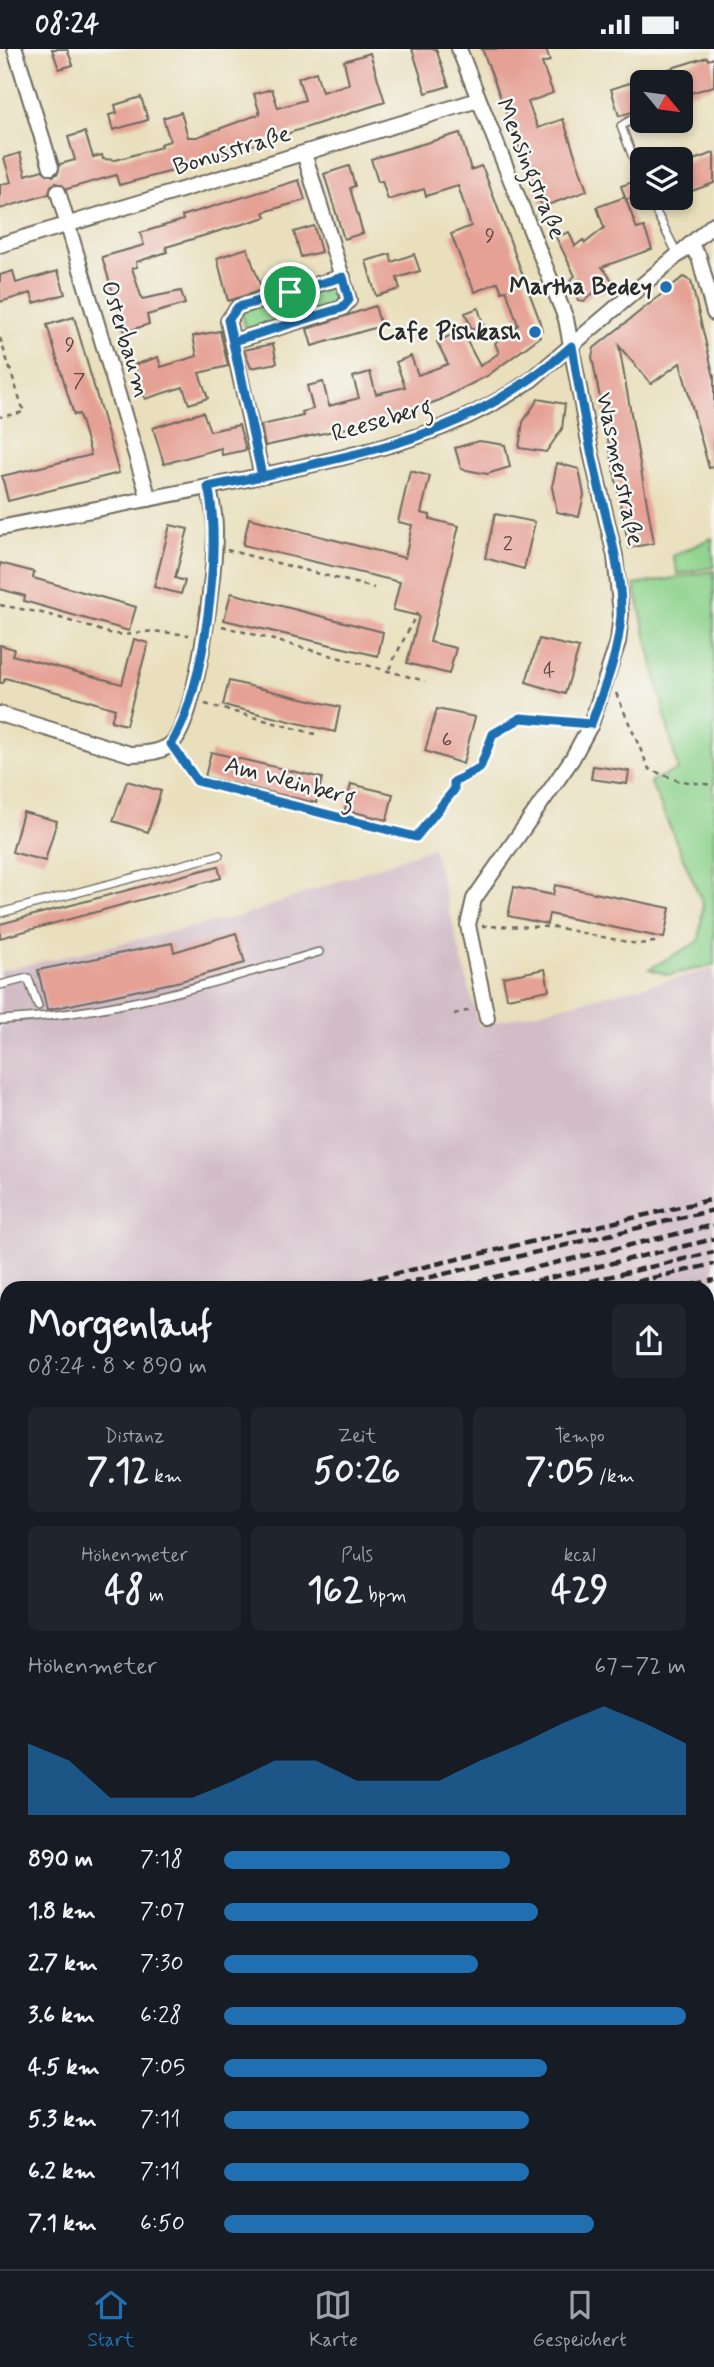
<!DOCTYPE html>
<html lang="de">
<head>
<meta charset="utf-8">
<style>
  :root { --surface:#171b24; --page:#20242c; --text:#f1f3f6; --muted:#9ea1a6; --line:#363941; --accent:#1f6fb2 }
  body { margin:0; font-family:Mynerve,sans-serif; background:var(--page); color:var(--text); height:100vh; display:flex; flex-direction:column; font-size:26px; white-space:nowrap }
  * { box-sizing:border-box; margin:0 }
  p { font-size:23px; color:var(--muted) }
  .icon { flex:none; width:38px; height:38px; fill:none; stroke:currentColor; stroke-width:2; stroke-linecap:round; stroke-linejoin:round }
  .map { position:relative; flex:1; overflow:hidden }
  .side { position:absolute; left:0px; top:1232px; width:714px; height:989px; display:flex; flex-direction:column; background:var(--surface); border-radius:21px 21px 0 0; box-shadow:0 4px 10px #0003 }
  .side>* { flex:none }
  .needle { width:46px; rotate:119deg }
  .fabs { position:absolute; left:630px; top:21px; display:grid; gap:14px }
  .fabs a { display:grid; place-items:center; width:63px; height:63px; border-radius:10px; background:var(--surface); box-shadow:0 4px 10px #0003; font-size:35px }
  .pin { position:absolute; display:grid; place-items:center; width:60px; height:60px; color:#fff; margin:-30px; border:4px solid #fff; border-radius:50%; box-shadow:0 2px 7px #0007 }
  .round { display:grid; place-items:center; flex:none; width:74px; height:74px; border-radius:10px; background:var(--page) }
  .headline { display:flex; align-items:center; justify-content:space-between; height:119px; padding:0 28px }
  h1 { font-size:38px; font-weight:700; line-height:52px }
  .figures { display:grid; grid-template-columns:repeat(3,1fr); gap:10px; height:119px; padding:7px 28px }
  .figures div { display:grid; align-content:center; border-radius:10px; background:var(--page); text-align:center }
  .figures b { font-size:35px; font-weight:700 }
  .figures small { font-size:19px; font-weight:400 }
  .figures p { font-size:19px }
  .chart { height:196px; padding:14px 28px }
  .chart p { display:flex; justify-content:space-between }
  .chart svg { width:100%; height:126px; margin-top:7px; fill:var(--accent); opacity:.7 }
  ul { padding:0 28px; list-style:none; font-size:23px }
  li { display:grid; grid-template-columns:112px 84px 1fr; align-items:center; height:52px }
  li i { height:18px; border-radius:9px; background:var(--accent) }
  .status { display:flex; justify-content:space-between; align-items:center; height:49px; padding:0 35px; background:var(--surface); direction:ltr }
  .status svg { height:19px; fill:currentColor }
  .tabs { display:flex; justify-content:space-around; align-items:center; height:98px; border-top:2px solid var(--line); background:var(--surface); font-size:19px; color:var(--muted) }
  .tabs a { display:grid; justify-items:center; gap:4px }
  .tabs .active { color:var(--accent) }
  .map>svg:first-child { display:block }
  .industrial { fill:#d2bdc7 }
  .green { fill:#8fd38d; stroke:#5d7f5c; stroke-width:2 }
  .forest { fill:#73b578; stroke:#4f7052; stroke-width:2 }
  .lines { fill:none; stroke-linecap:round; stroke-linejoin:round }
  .stream { stroke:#65a0d5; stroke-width:4.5 }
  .building { fill:#e6a195 }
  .lane-casing { stroke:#6e6a5e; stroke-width:10 }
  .street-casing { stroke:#6e6a5e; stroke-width:18 }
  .path { stroke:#6e6a5e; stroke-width:2.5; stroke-dasharray:5 5; stroke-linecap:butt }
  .lane { stroke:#fff; stroke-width:7 }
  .street { stroke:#fff; stroke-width:14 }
  .rail { stroke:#2b2b2b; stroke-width:4.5; stroke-dasharray:10 5; stroke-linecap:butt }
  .route-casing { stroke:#fff; stroke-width:14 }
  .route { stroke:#1f6fb2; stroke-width:9 }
  .poi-dot { fill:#1f6fb2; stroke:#f6f6f2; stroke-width:2.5 }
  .labels { text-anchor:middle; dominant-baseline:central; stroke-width:5; stroke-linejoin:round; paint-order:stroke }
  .number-label { font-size:21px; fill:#5a4846 }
  .street-label { font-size:24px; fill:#2b2b2b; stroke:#f6f6f2 }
  .poi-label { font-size:24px; font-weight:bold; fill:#2b2b2b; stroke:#f6f6f2; text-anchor:end }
</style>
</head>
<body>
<div class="status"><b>08:24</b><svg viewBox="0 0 49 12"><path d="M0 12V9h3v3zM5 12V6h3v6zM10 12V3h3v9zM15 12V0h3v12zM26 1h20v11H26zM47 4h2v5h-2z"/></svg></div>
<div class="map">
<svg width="714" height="2220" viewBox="0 0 714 2220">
  <rect width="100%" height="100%" fill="#f6f6f2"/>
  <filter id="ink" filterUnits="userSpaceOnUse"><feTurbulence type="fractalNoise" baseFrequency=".0143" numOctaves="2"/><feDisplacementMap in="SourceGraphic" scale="14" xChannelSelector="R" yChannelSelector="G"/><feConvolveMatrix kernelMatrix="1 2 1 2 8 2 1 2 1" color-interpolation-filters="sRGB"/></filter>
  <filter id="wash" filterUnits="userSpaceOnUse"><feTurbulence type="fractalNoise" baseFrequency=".00686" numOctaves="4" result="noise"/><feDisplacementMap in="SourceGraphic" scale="28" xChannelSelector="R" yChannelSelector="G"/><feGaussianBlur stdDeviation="1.57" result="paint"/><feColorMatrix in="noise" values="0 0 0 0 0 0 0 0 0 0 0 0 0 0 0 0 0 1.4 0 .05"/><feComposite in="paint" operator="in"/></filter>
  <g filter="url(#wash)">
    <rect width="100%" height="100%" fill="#e9dfbc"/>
    <path class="industrial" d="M 433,798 L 479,977 L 714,920 L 714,1257 L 707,1259 L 707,1239 L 7,1239 L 7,1414 L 0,1416 L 0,922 L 245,866 Z"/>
    <path class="green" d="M 336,233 L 343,254 L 246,282 L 240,261 Z
      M 712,489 L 714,518 L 678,525 L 673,507 Z
      M 714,522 L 714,916 L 669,926 L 649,920 L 699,892 L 703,855 L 650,732 L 678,721 L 634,536 Z
      M 714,1567 L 714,2220 L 0,2220 L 0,1775 L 7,1772 L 7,2214 L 707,2214 L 707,1569 Z"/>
    <path class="forest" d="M 714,1494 L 714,1551 L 707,1553 L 707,1496 Z
      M 7,1716 L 7,1775 L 0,1778 L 0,1718 Z"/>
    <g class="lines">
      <path class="stream" d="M 707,1478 L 714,1476
        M 0,1704 L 7,1702
        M 0,1854 L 7,1872
        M 0,1890 L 7,1888
        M 707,2157 L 714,2155
        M 129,2214 L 132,2220
        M 369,2214 L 371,2220
        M 694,2214 L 697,2220
        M 493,2220 L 512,2214"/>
    </g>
    <g id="blocks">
      <path class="building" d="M 52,0 L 67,0 L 73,16 L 59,20 Z
        M 412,0 L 436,0 L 449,37 L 426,44 Z
        M 482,0 L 546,0 L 550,12 L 542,14 L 553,44 L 528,53 L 538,79 L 563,70 L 587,142 L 542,158 Z
        M 370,4 L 385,53 L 169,123 L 119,136 L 116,126 L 67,140 L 56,134 L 51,137 L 49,145 L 0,160 L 0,136 L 11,133 L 4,109 L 20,104 L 26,126 L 42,121 L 53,127 L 58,124 L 60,115 L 75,111 L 68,88 L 85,83 L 93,108 L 102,106 L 103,110 L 116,111 L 161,98 L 160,95 L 170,92 L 163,69 L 181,63 L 188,88 L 197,88 L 260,65 L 254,45 L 272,40 L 278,59 L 305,51 L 298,29 L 316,23 L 322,43 L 349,35 L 344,12 Z
        M 707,8 L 708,11 L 714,9 L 714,37 L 681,47 L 681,33 L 662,33 L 659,23 Z
        M 642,30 L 642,60 L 619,67 L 611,40 Z
        M 141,48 L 148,71 L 113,81 L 109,66 L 117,64 L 115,56 Z
        M 460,84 L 471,121 L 481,117 L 484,122 L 538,267 L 542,281 L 537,283 L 540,288 L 487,327 L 440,351 L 388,370 L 265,397 L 261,376 L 303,367 L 302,363 L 313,360 L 307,337 L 323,333 L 329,357 L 359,349 L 353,328 L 370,323 L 376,345 L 405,338 L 396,313 L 411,307 L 418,326 L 448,315 L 437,293 L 461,281 L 480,317 L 499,304 L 495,294 L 518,276 L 506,241 L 502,243 L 498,233 L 475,243 L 466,224 L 451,185 L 471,177 L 458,137 L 426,147 L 424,140 L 388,151 L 382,132 L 378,133 L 371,110 Z
        M 714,104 L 714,134 L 681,146 L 681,115 Z
        M 349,117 L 355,137 L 350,139 L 363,184 L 344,190 L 324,125 Z
        M 299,131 L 305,151 L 264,163 L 266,168 L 166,198 L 167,203 L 136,213 L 137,218 L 132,219 L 142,250 L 181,242 L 185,255 L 147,266 L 149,275 L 125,283 L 102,208 L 144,196 L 140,184 L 183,171 L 182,167 Z
        M 635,132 L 640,146 L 626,151 L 621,137 Z
        M 625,148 L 637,180 L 644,178 L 652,200 L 602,218 L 615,235 L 601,246 L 597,241 L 584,252 L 578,251 L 570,231 L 575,227 L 556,188 L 569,183 L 575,197 L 583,191 L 585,194 L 604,179 L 597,158 Z
        M 314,177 L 321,203 L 301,208 L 294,183 Z
        M 247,199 L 262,241 L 228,252 L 217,209 Z
        M 390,205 L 392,213 L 414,205 L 420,222 L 397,229 L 400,240 L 376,247 L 366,212 Z
        M 13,222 L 16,234 L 58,222 L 65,245 L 34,254 L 31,244 L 0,253 L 0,226 Z
        M 683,228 L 691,232 L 714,328 L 714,418 L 709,419 L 680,314 L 651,335 L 619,297 L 654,494 L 629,499 L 592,308 L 594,299 Z
        M 375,257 L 381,277 L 312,297 L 307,280 Z
        M 478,259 L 484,277 L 472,281 L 465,264 Z
        M 74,268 L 119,424 L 8,452 L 2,427 L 91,406 L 79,365 L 74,366 L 47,276 Z
        M 220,282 L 228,317 L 199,324 L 208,349 L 189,355 L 183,338 L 145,350 L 134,316 L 158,308 L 161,318 L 197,307 L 193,287 Z
        M 273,295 L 277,314 L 251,319 L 244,301 Z
        M 538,350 L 565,355 L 562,380 L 546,403 L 519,399 L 523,373 Z
        M 203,363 L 210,382 L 239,376 L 246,401 L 222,406 L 221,399 L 164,415 L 153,379 Z
        M 479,392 L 505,396 L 510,418 L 487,425 L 461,420 L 455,399 Z
        M 557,414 L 579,420 L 584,446 L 579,468 L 557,463 L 552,438 Z
        M 410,422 L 430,427 L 421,464 L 430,466 L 430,470 L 459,477 L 430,593 L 456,599 L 449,625 L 407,614 L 419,567 L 393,561 L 400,533 L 243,496 L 249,469 L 405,509 L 412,476 L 398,473 Z
        M 495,465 L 535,473 L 524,520 L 485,509 Z
        M 170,476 L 188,480 L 175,529 L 185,532 L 181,545 L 154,538 Z
        M 0,514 L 34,523 L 33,529 L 136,558 L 129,582 L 24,552 L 25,547 L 0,540 Z
        M 231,544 L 383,583 L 378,607 L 224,571 Z
        M 134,590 L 148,594 L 126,676 L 111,672 L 115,660 L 86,651 L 5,629 L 3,634 L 0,634 L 0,596 L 14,600 L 12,606 L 122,635 Z
        M 539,590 L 579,599 L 565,645 L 526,633 Z
        M 229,632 L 340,658 L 335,683 L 223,656 Z
        M 437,660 L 475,668 L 463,715 L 425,702 Z
        M 211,703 L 322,729 L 316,754 L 205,728 Z
        M 593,717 L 629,722 L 627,735 L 591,730 Z
        M 127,732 L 161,742 L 148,783 L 113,772 Z
        M 351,735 L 393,745 L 387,771 L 345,761 Z
        M 23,763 L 57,772 L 45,812 L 12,803 Z
        M 218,817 L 221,829 L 0,889 L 0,875 Z
        M 555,836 L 670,859 L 664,889 L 549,865 L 547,875 L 508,867 L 514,838 L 553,846 Z
        M 236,884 L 245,914 L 181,932 L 47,961 L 38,921 L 172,894 L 174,903 Z
        M 545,920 L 549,941 L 507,949 L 503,928 Z"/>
    </g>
  </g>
  <g filter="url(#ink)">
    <use href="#blocks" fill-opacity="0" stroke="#6e6a5e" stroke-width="2"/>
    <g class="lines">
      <g class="lane-casing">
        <path id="lane" d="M 631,71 L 621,77 L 642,132
          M 649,149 L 678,206
          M 0,864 L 219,806
          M 0,936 L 28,929 L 38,957
          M 0,971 C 116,965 209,935 319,903"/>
      </g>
      <g class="street-casing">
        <path id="street" d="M 15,0 L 51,118
          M 459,0 L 566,270 L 591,403 L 615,507 L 621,565 L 618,593 L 591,675 L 572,710 L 474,850 L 468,876 L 487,969
          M 58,143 L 149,450
          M 0,196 L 478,51
          M 690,196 L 699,208 L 714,264
          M 234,292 L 342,259 L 349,251 L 304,104
          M 262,427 L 228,272 L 238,258 L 343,228
          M 0,479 C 94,460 189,443 283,422 C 375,401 451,386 531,331 L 714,175
          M 0,665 L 130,705 C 142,705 161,704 171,695 C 197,674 216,517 215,480 C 215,466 212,452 208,438
          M 707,1354 L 714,1353
          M 0,1495 L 7,1494
          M 707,1561 L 714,1559"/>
      </g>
      <path class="path" d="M 0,289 L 24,363 L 0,368
        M 227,501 L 374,539
        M 0,556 L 47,565 L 109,584 L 125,586 L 152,582 L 189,586
        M 222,577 L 425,632
        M 389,620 L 417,564
        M 616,644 L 649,720 L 679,732 L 714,736
        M 205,655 L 315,685
        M 180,707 L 197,732 L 416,788 L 454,741 L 454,733 L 480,719 L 493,685 L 521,669 L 574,673
        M 482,877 L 554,878 L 637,895 L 656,893
        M 454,965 L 471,961
        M 707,1263 L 714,1261
        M 0,1735 L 7,1733
        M 0,1775 L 7,1772"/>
      <use href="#lane" class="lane"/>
      <use href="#street" class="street"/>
      <path class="rail" d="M 334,1239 L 714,1150
        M 385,1239 L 714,1161
        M 450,1239 L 714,1176
        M 507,1239 L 714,1190
        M 561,1239 L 714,1203
        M 608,1239 L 714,1215
        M 680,1239 L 714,1231
        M 0,1312 L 7,1311
        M 0,1323 L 7,1322
        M 0,1339 L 7,1338
        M 0,1366 L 7,1365
        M 0,1378 L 7,1377
        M 0,1406 L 7,1405"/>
    </g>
  </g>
  <g class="lines" filter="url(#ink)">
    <g class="route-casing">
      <path id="route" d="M 290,243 L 238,258 L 228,271 L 262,427 C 386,398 472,385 572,297 C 579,343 588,389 598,434 C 608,477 622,522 621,566 C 619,604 604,640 591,675 L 521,669 L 493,685 L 480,719 L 454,733 L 454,741 L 416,788 L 197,732 L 171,695 C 204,647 223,494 208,438 L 262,427 L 234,292 L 342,259 L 349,251 L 343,228 L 290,243"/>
    </g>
    <use href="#route" class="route"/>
  </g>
  <g class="poi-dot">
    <circle cx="666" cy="238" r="7"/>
    <circle cx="535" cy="283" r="7"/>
  </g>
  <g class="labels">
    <g class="number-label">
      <text x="490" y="187">9</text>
      <text x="70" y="296">9</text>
      <text x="79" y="332">7</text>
      <text x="508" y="495">2</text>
      <text x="549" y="622">4</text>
      <text x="447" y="691">6</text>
    </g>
    <g class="street-label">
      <text transform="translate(232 102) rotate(-17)">Bonusstraße</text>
      <text transform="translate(530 120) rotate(68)">Mensingstraße</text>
      <text transform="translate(125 290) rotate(73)">Osterbaum</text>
      <text transform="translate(382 372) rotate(-16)">Reeseberg</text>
      <text transform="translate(619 420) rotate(78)">Wasmerstraße</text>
      <text transform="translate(290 733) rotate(15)">Am Weinberg</text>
    </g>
    <g class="poi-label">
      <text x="652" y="238">Martha Bedey</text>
      <text x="521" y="283">Cafe Pishkash</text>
    </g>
  </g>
</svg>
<div class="fabs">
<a><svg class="needle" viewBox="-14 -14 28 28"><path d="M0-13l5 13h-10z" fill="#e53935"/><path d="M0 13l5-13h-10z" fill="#9ea1a6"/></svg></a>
<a><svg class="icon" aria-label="layers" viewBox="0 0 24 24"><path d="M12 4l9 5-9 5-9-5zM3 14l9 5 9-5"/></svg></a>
</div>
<div class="pin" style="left:290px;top:243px;background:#1e9e55"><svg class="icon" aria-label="arrive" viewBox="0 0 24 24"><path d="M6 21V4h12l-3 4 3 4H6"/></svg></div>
<section class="side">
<div class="headline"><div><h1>Morgenlauf</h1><p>08:24 · 8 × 890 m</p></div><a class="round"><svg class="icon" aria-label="share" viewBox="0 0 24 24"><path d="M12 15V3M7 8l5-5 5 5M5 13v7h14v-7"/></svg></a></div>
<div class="figures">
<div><p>Distanz</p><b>7.12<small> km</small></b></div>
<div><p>Zeit</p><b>50:26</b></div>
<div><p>Tempo</p><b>7:05<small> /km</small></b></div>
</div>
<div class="figures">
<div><p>Höhenmeter</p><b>48<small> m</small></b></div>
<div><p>Puls</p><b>162<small> bpm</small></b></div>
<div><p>kcal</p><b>429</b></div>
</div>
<div class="chart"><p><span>Höhenmeter</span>67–72 m</p>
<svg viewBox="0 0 160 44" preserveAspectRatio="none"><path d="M0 44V19L10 25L20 38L30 38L40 38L50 32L60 25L70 25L80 32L90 32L100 32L110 25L120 19L130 12L140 6L150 12L160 19V44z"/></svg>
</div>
<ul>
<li><b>890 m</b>7:18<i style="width:62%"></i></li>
<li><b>1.8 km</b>7:07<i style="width:68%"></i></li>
<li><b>2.7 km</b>7:30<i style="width:55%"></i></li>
<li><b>3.6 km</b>6:28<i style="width:100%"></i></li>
<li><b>4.5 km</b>7:05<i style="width:70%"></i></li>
<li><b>5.3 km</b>7:11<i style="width:66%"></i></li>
<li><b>6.2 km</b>7:11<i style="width:66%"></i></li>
<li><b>7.1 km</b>6:50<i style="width:80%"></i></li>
</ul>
</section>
</div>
<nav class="tabs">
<a class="active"><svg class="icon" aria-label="home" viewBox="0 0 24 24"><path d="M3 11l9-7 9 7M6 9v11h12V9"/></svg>Start</a>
<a><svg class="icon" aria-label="map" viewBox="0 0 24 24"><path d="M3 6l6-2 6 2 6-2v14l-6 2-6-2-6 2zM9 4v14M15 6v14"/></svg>Karte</a>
<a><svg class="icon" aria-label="saved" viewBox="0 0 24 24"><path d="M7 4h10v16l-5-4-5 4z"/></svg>Gespeichert</a>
</nav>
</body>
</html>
